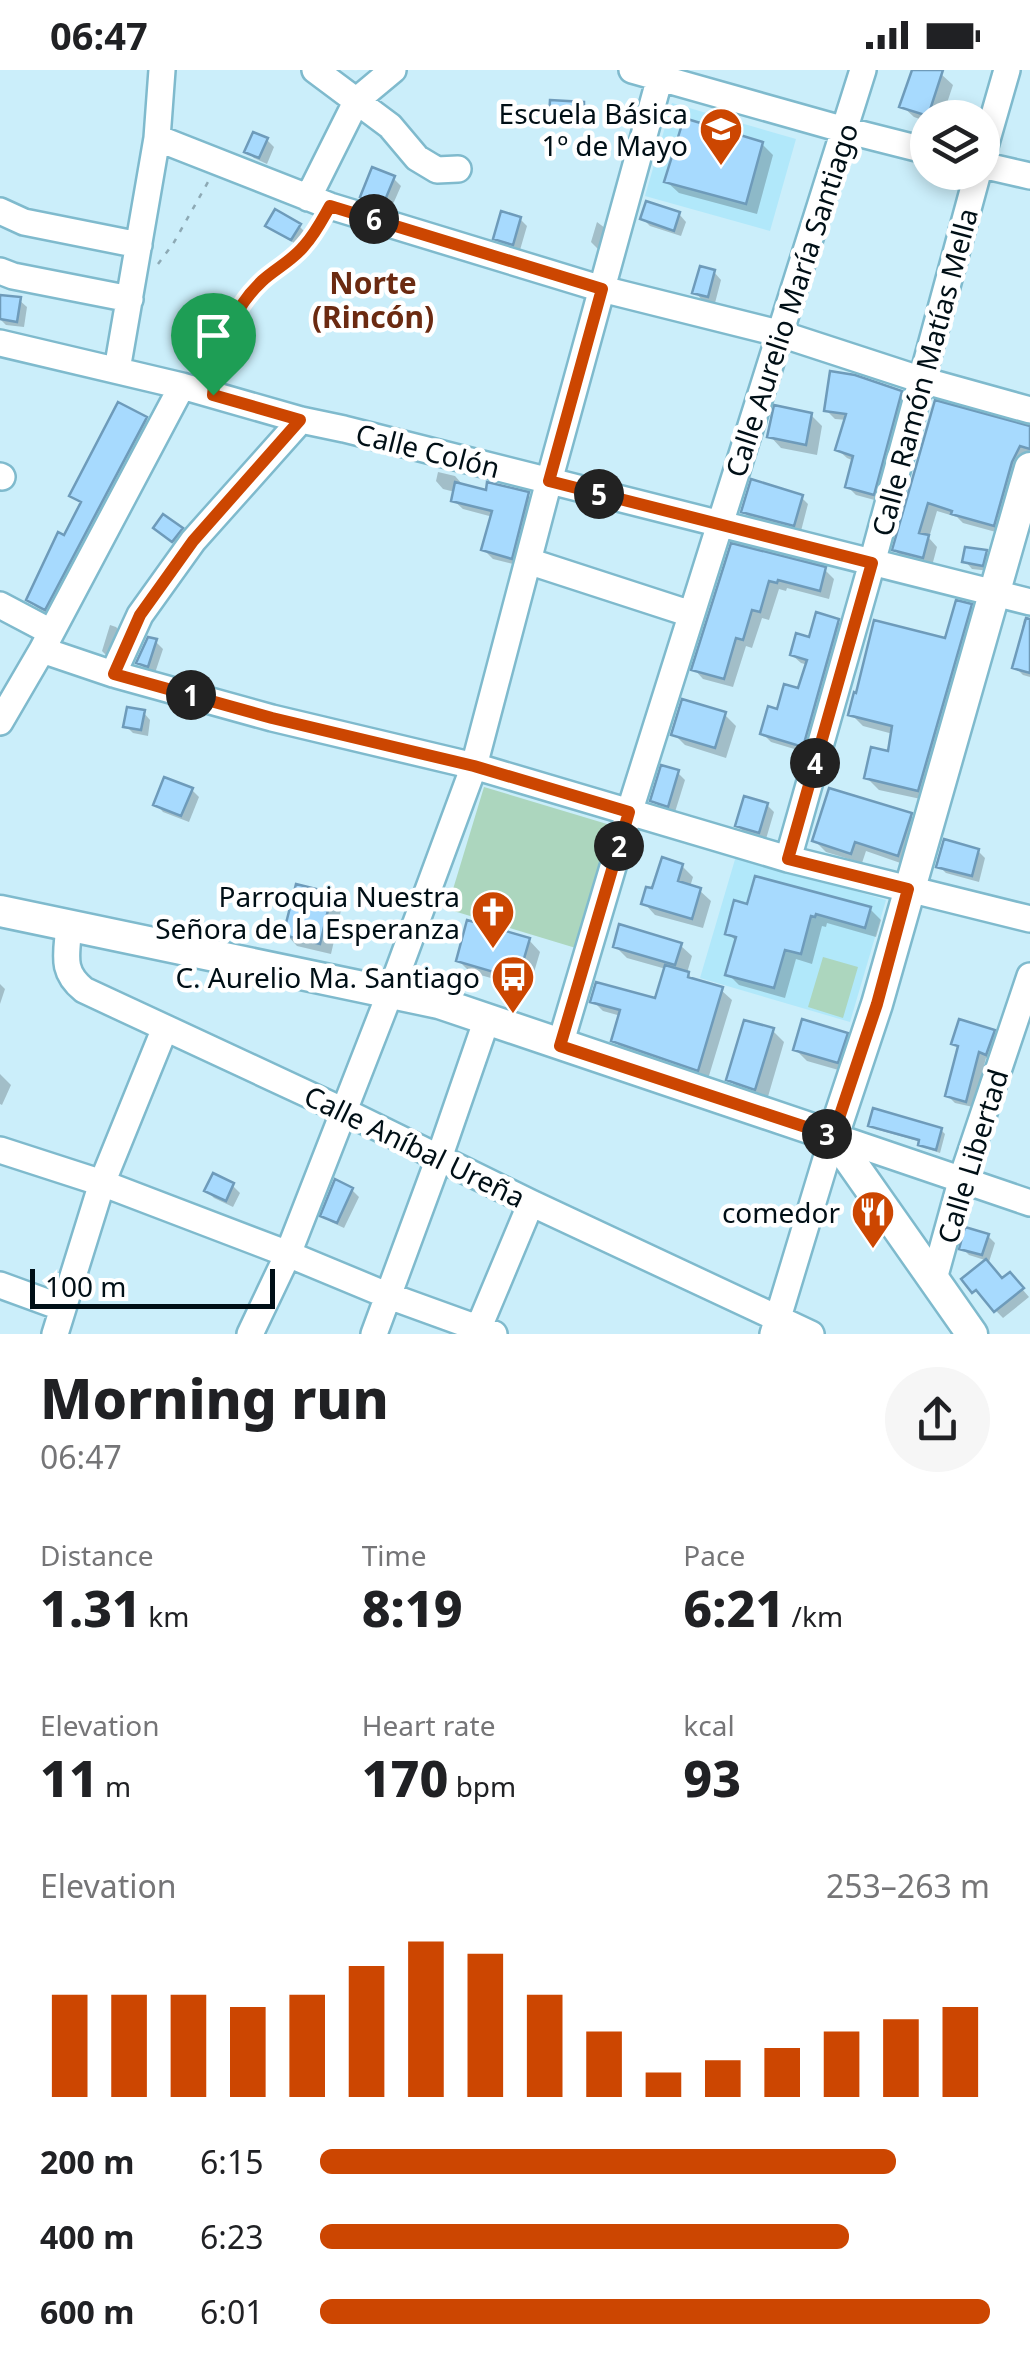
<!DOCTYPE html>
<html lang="en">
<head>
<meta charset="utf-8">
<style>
  :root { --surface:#fff; --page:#f6f6f6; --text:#202124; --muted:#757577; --accent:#cc4601 }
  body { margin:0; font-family:"Noto Sans",sans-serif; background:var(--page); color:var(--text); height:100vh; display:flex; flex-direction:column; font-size:38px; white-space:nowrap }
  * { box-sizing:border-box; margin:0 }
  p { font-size:32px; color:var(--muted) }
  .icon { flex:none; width:55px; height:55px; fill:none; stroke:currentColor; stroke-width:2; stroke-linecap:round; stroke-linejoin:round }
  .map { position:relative; height:1264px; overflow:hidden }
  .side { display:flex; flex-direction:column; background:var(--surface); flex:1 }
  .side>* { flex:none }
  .fabs { position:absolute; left:910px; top:30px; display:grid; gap:20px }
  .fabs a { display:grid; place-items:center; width:90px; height:90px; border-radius:50%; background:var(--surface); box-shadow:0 5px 15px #0003; font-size:50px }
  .scale { position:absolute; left:30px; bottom:25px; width:245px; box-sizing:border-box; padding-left:10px; border:5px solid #000f16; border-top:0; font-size:28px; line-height:35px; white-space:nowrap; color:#000f16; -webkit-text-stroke:8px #fff; paint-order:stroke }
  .pin { position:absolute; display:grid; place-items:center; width:85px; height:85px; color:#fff; margin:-102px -42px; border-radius:50% 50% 50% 0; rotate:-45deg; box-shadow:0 0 10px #0007 }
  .pin .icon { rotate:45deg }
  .km { position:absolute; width:50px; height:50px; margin:-25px; border-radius:50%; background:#222; color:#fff; font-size:28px; line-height:50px; text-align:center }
  .round { display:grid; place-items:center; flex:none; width:105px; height:105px; border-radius:52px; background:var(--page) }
  .overview { display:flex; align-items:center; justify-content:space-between; height:170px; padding:0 40px }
  h1 { font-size:55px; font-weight:800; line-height:75px }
  .metrics { display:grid; grid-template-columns:repeat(3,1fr); gap:15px; height:170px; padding:10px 40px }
  .metrics div { display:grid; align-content:center }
  .metrics b { font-size:50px; font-weight:800 }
  .metrics small { font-size:28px; font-weight:400 }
  .metrics p { font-size:28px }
  .chart { height:280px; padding:20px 40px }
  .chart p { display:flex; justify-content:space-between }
  .chart svg { width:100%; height:180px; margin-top:10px; stroke:var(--accent); stroke-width:6 }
  ul { padding:0 40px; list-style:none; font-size:32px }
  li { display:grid; grid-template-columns:160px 120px 1fr; align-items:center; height:75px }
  li i { height:25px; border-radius:12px; background:var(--accent) }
  .status { display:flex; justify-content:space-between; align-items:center; height:70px; padding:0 50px; background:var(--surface); direction:ltr }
  .status svg { height:28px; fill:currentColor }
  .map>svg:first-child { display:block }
  .built { fill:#b1e8fa }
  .green { fill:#acd6be }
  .shadow { fill:#0003 }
  .building { fill:#a7dafe; stroke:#6e9bba; stroke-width:2.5 }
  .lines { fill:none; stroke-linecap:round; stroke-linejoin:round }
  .minor-casing { stroke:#7fbacd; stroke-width:30 }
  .major-casing { stroke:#7fbacd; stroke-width:35 }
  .path { stroke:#8da9b4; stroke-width:2.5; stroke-dasharray:5 8; stroke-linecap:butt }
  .minor { stroke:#fff; stroke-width:25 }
  .major { stroke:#fff; stroke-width:30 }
  .route-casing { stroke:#fff; stroke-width:20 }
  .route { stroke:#cc4601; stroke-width:12 }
  .labels { text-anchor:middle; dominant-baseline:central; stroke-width:9; stroke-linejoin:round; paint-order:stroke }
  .poi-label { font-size:28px; fill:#000f16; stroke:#fff; text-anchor:end }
  .street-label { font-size:28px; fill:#000f16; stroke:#fff }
  .neighbourhood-label { font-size:30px; font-weight:bold; fill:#6b2a11; stroke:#fff }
</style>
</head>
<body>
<div class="status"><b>06:47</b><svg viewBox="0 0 49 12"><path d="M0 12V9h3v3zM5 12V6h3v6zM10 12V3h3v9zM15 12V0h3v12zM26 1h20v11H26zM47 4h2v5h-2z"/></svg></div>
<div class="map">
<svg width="1030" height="1264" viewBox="0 0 1030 1264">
  <rect width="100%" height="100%" fill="#cbeefa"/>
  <path class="built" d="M 672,33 L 796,69 L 770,161 L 645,126 Z
    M 736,786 L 886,830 L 850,952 L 700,908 Z"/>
  <path class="green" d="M 484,717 L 617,757 L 579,879 L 447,839 Z
    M 823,887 L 858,897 L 843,948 L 808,937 Z"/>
  <path class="shadow" d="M 914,0 L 930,0 L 941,4 L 953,15 L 942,48 L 928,48 L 928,52 L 914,47 L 902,36 Z
    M 583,34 L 590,41 L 590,55 L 559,54 L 552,47 Z
    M 267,70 L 274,77 L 267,94 L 254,88 L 247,81 Z
    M 762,74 L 773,85 L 757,144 L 679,123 L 667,112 Z
    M 394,109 L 401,116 L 390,141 L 370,133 L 362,126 Z
    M 679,144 L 686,152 L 681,166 L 650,156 L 643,149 Z
    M 520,149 L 527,156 L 520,180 L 503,175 L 495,168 Z
    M 597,152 L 609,161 L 604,181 L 598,179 L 591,172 Z
    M 269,155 L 299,156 L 306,163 L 299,176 L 276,162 Z
    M 714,202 L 721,210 L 715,233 L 702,230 L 695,222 Z
    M 19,230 L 27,237 L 24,257 L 6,255 L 0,249 L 0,238 Z
    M 901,323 L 909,331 L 882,432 L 856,425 L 847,416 L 854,391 L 847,388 L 838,380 L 847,350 L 835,349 L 826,340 Z
    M 937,334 L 1030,358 L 1030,384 L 1003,464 L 963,453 L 957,447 L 937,441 L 929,468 L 937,477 L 932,496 L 904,489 L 895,480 Z
    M 811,345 L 822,356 L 817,385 L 781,378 L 770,366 Z
    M 145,349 L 153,356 L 52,546 L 36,537 L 29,530 L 83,434 L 72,425 Z
    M 438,402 L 455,406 L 462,414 L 462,416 L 487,423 L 528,425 L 537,434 L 521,496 L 493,489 L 484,480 L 493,447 L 463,439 L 453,430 L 455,422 L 443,419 L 436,411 Z
    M 801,427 L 808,434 L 801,461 L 751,449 L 744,442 Z
    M 181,460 L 188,467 L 180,477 L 163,465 Z
    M 733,476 L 825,500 L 834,509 L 829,529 L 787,518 L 786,521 L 779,519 L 769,550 L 762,548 L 752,578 L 746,576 L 733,617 L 703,609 L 694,599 Z
    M 986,482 L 993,489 L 990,501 L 972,499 L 965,491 Z
    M 970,536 L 982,548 L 930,731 L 879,720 L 867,708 L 890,684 L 893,664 L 863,656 L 851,644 L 947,571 Z
    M 1024,549 L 1030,550 L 1030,607 L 1023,605 L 1015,597 L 1024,566 L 1021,564 Z
    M 838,551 L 846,560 L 811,684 L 771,672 L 763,664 L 778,642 L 800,621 L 808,595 L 801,593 L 792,585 Z
    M 110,555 L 116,557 L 123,564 L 109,588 L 102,581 Z
    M 156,572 L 163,579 L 155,603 L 146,600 L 139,593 Z
    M 143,642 L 150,650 L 148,666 L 133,663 L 126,656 Z
    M 724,644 L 736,656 L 726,688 L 685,675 L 674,664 Z
    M 678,703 L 685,710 L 675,742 L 660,738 L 653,730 Z
    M 192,720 L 199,727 L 189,752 L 163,742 L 156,734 Z
    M 767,735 L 774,742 L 766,769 L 745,763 L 738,756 Z
    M 911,746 L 922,757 L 909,796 L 866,781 L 862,793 L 826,782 L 814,770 Z
    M 978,781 L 985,788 L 979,812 L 946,803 L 939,796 Z
    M 682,796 L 693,807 L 690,817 L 699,820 L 711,831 L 703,858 L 655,845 L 644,833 Z
    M 331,825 L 342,836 L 331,884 L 297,876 L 286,864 Z
    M 749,837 L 870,839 L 881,850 L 876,867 L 827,853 L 826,857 L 822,856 L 812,894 L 796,889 L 785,928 L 739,915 L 728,904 L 737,872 L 728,863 Z
    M 529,870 L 540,882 L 529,919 L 470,902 L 458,890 Z
    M 680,875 L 692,886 L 687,903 L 696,912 L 721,920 L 732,930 L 708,1009 L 624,981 L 614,970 L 621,946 L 603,941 L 593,931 L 657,932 L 666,899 L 627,888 L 616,877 Z
    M 0,914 L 5,919 L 0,934 Z
    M 772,960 L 784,972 L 767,1030 L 741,1021 L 729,1009 Z
    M 993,962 L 1000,969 L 993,990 L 986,988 L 973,1037 L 955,1033 L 948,1026 L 960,978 L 954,973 Z
    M 846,965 L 858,976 L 849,1003 L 807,991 L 795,979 Z
    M 0,1004 L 11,1015 L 2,1035 L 0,1034 Z
    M 871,1055 L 941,1060 L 945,1064 L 940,1083 L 925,1078 L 921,1072 L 875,1059 Z
    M 214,1107 L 233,1116 L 240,1123 L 233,1137 L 214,1128 L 207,1121 Z
    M 352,1120 L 359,1127 L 344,1158 L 331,1152 L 323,1145 Z
    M 988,1166 L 995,1173 L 988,1195 L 1003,1211 L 1016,1212 L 1029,1227 L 1003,1248 L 965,1209 L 988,1191 L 969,1185 L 962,1178 Z"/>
  <path class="building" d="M 912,0 L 943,0 L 928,46 L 899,37 Z
    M 550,30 L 584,32 L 584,49 L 549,48 Z
    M 684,48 L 763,72 L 746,134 L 664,112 Z
    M 253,62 L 268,68 L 259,88 L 244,82 Z
    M 372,97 L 395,106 L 383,135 L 360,127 Z
    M 646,131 L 680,142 L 674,161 L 640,149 Z
    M 275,139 L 301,154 L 291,170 L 265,156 Z
    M 501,141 L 521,147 L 513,175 L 493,169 Z
    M 700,196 L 715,200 L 708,227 L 692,223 Z
    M 0,225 L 21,227 L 17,252 L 0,249 Z
    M 830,301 L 855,305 L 902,321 L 874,425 L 845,417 L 853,386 L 835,380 L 846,344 L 824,341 Z
    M 935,330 L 1030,356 L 1030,379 L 1020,376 L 1012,392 L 994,456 L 951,444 L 952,441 L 928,433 L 919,463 L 929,465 L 923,488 L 892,480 Z
    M 118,332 L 147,347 L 45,540 L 26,530 L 58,462 L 64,465 L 81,432 L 69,426 Z
    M 774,335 L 812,343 L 806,375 L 767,367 Z
    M 751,409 L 803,425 L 794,456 L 741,442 Z
    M 455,412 L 486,420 L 487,412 L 529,422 L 512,489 L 481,480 L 492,441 L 451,431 Z
    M 163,444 L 183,458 L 172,472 L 153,458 Z
    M 731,473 L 826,497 L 820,521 L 778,510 L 777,513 L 769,511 L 760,542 L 752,540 L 743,570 L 736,568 L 724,609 L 691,600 Z
    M 965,477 L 987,480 L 983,496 L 962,492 Z
    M 956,530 L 972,534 L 918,721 L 864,708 L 871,677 L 888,681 L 892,656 L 848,645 L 854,622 L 856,623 L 874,550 L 945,568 Z
    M 816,542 L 839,549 L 803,677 L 760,664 L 768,636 L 777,639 L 784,614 L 798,618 L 807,590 L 790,585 L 796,563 L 809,567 Z
    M 1026,548 L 1030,549 L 1030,603 L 1012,598 Z
    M 148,567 L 157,569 L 148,597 L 136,593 Z
    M 682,629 L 726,642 L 715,678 L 671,665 Z
    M 127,637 L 145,640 L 141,660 L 123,657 Z
    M 661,695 L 679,700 L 668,737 L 650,731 Z
    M 164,707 L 193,718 L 181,746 L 153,735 Z
    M 829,718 L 912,743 L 898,786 L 855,772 L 851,784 L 812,771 Z
    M 744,726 L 768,733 L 759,763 L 735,756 Z
    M 944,769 L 979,779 L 972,806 L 936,797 Z
    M 662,787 L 683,794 L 678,811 L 701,818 L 692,849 L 641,834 L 646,817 L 652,818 Z
    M 755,806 L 871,837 L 865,858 L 816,844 L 815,847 L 811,846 L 801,884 L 785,880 L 774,918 L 725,905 L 736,867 L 725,864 L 734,830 L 747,834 Z
    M 296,814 L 332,823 L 320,874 L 283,865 Z
    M 467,850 L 530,868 L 518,909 L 456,891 Z
    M 619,854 L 682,873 L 675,895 L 613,877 Z
    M 665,895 L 689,902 L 688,907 L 723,917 L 698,1001 L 611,971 L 620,940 L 590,932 L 596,912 L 655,928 Z
    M 802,949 L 848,963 L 838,993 L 793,980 Z
    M 959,949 L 995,960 L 986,985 L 979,982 L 966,1032 L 945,1026 L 958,976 L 951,974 Z
    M 744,950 L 774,958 L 755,1020 L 726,1010 Z
    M 873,1038 L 942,1058 L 936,1080 L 918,1075 L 919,1070 L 868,1056 Z
    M 213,1103 L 234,1113 L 226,1131 L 204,1121 Z
    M 335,1109 L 353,1118 L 337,1153 L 320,1146 Z
    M 965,1157 L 989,1164 L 982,1185 L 959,1179 Z
    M 986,1189 L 1002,1208 L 1010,1202 L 1024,1218 L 994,1242 L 976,1220 L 972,1223 L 961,1209 Z"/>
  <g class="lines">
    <g class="minor-casing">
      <path id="minor" d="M 315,0 L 390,56 L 417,88 L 437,100 L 458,99
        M 632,0 L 845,60 L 928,81
        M 157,68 L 330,136 L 602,219 L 778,263 L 922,310 L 1030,340
        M 982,87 L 1007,0
        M 982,95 L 1030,106
        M 308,128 L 357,30 L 393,0
        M 0,141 L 24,152 L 139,175
        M 0,201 L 13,206 L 130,229
        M 0,273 L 182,316 L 301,350 L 344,359 L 1030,532
        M 117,300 L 157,68 L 162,0
        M 0,406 L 2,407
        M 528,491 L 691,544
        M 0,535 L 51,562
        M 42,580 L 113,604 L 272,648 L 474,696 L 788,789 L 1030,849
        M 113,604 L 140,545 L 193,471 L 301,350
        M 0,652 L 42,580 L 182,316
        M 788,789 L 872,493 L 978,102
        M 69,855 C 67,884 60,901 84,920 L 344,1041 L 531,1133 L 811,1264
        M 560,975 L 629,743 L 863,0
        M 0,1080 L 102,1113 L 288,1184 L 389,1226 L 494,1264
        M 934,1209 L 962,1108 L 1030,906
        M 0,1215 L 63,1238
        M 479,1257 L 531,1133
        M 55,1264 L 102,1113 L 165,958
        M 250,1264 L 288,1184 L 390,923 L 474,696 L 549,411 L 662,0
        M 374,1264 L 439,1088 L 487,949
        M 773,1264 L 833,1066 L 1030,1133"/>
    </g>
    <g class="major-casing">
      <path id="major" d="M 0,841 L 439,933 L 833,1066
        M 833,1066 L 877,934 L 1030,398
        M 833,1066 L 972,1264"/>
    </g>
    <path class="path" d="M 158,194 L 173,174 L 208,112
      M 215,304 C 224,269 234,236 262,211 C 283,192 305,180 319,155"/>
    <use href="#minor" class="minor"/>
    <use href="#major" class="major"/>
  </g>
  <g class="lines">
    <g class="route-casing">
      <path id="route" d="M 330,136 L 602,219 L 549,411 L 872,493 L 788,789 L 908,819 L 877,934 L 833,1066 L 560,976 L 629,742 L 474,696 L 272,648 L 114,604 L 140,545 L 193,471 L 300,350 L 213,325 C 216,283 231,240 262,211 C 275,199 293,190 304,176 C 315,164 322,150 330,136 Z"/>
    </g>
    <use href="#route" class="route"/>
  </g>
  <defs>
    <g id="school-pin" transform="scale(2.25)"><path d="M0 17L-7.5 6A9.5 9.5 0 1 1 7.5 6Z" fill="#cc4601" stroke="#fff"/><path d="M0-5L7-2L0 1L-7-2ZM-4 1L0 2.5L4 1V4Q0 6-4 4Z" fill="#fff"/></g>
    <g id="church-pin" transform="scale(2.25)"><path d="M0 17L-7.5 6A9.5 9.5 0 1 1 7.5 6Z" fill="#cc4601" stroke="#fff"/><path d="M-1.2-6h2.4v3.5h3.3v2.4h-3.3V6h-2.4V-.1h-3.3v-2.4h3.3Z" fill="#fff"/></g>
    <g id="bus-pin" transform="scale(2.25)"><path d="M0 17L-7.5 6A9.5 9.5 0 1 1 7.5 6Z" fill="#cc4601" stroke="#fff"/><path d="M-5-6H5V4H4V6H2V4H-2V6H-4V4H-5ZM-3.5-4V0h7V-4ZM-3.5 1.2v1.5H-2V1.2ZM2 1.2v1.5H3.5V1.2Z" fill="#fff"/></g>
    <g id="restaurant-pin" transform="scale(2.25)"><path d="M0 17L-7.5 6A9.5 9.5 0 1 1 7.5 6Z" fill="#cc4601" stroke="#fff"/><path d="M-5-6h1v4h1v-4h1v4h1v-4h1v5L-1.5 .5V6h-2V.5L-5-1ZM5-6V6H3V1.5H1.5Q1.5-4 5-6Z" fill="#fff"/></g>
  </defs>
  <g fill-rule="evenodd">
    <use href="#school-pin" x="721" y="59"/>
    <use href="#church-pin" x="493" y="842"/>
    <use href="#bus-pin" x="513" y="907"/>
    <use href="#restaurant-pin" x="873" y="1142"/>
  </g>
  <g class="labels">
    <g class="poi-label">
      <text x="688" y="43">Escuela Básica<tspan x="688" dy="32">1º de Mayo</tspan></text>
      <text x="460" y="826">Parroquia Nuestra<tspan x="460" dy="32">Señora de la Esperanza</tspan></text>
      <text x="480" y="907">C. Aurelio Ma. Santiago</text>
      <text x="840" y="1142">comedor</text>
    </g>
    <g class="street-label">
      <text transform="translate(791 230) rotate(-72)">Calle Aurelio María Santiago</text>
      <text transform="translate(924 302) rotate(-75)">Calle Ramón Matías Mella</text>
      <text transform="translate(428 380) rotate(14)">Calle Colón</text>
      <text transform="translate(415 1076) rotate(26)">Calle Aníbal Ureña</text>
      <text transform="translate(972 1086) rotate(-73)">Calle Libertad</text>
    </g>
    <g class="neighbourhood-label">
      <text x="373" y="212">Norte<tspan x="373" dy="34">(Rincón)</tspan></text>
    </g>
  </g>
</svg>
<div class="fabs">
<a><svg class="icon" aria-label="layers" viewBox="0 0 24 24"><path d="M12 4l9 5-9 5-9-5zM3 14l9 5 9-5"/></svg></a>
</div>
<div class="scale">100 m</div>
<div class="pin" style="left:213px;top:325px;background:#1e9e55"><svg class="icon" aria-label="arrive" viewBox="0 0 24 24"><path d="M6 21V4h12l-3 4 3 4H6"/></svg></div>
<b class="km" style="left:191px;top:625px">1</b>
<b class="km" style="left:619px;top:776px">2</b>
<b class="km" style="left:827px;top:1064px">3</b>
<b class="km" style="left:815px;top:693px">4</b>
<b class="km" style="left:599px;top:424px">5</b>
<b class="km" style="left:374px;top:149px">6</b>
</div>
<section class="side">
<div class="overview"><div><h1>Morning run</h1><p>06:47</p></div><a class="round"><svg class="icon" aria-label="share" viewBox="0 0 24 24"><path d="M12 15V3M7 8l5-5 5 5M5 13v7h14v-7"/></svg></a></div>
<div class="metrics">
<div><p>Distance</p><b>1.31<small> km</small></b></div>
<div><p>Time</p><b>8:19</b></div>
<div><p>Pace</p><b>6:21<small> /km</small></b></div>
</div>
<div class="metrics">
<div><p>Elevation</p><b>11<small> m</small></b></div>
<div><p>Heart rate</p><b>170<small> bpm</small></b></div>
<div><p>kcal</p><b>93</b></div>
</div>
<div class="chart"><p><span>Elevation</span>253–263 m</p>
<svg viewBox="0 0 160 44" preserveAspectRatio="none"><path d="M5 44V19M15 44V19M25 44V19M35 44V22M45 44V19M55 44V12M65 44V6M75 44V9M85 44V19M95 44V28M105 44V38M115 44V35M125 44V32M135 44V28M145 44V25M155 44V22"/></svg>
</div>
<ul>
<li><b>200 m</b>6:15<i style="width:86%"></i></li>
<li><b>400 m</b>6:23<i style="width:79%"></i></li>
<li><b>600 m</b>6:01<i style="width:100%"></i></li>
</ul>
</section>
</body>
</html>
